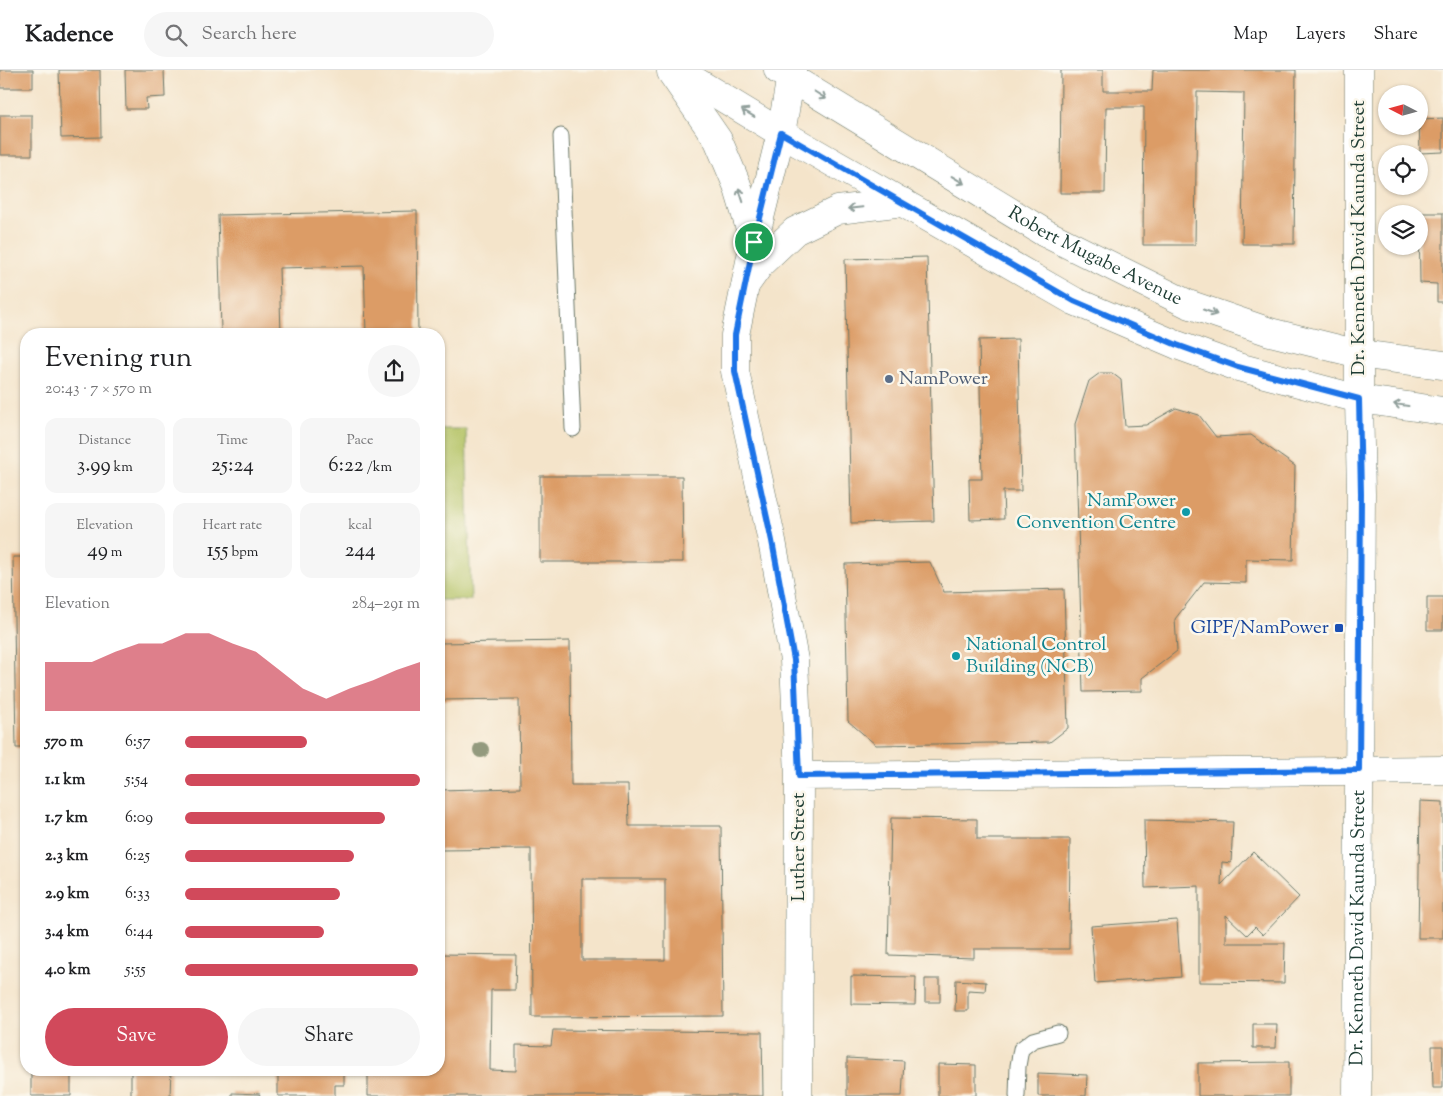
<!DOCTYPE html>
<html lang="en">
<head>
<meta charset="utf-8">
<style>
  :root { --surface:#fff; --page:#f6f6f6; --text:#202124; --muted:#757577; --line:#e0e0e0; --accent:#d1495b }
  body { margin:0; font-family:"Sorts Mill Goudy",serif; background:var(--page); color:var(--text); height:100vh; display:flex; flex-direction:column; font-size:19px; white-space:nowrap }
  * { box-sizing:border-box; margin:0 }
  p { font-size:16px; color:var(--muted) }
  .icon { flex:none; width:28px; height:28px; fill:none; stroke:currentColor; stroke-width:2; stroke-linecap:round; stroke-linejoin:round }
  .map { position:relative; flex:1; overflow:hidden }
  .drawer { position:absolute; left:20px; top:258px; width:425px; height:748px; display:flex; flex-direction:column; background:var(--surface); border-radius:20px; box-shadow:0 1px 4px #0004 }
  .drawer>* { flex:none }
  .needle { width:32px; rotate:276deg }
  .tools { position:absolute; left:1378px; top:15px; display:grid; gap:10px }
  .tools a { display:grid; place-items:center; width:50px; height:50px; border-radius:50%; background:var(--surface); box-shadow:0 1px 4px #0004; font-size:25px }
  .pin { position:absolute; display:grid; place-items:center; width:42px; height:42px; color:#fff; margin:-21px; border:2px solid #fff; border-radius:50%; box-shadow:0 1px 5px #0007 }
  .round { display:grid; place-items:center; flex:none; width:52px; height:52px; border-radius:26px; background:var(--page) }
  .overview { display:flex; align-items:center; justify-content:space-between; height:85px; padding:0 25px }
  h1 { font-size:28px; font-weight:600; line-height:38px }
  .figures { display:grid; grid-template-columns:repeat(3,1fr); gap:8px; height:85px; padding:5px 25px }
  .figures div { display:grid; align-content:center; border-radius:12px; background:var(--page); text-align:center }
  .figures b { font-size:21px; font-weight:600 }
  .figures small { font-size:14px; font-weight:400 }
  .figures p { font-size:14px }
  .chart { height:140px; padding:10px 25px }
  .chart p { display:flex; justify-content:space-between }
  .chart svg { width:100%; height:90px; margin-top:5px; fill:var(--accent); opacity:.7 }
  .action { display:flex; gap:10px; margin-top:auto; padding:10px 25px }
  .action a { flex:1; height:58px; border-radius:30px; background:var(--accent); color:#fff; font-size:20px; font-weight:600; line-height:58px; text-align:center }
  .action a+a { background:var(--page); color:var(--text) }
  ul { padding:0 25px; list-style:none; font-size:16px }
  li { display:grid; grid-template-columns:80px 60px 1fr; align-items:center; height:38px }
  li i { height:12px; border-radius:6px; background:var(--accent) }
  header { display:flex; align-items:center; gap:30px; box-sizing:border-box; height:70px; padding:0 25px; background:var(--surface); border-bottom:1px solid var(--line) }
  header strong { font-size:24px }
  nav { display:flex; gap:28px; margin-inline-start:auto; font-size:18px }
  .search { width:350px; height:45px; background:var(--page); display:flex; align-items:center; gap:12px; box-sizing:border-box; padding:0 18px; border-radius:28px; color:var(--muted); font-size:19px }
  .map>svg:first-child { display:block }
  .green { fill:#b4c365; stroke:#6a804c }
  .building { fill:#dc9c66; fill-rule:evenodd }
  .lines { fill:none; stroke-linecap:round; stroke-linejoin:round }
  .service-casing { stroke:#6a7768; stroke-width:17 }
  .minor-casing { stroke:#6a7768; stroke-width:29 }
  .tertiary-casing { stroke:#6a7768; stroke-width:29 }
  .primary-casing { stroke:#6a7768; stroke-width:29 }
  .service { stroke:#fff; stroke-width:15 }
  .minor { stroke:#fff; stroke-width:28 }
  .tertiary { stroke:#fff; stroke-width:28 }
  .primary { stroke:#fff; stroke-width:28 }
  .tree { fill:#939a7e }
  .oneway { stroke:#8f9e9a }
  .route-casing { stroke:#fff; stroke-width:10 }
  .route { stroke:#1a73e8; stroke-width:6 }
  .service-dot { fill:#5c6f8a; stroke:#fbf7ec; stroke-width:2 }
  .culture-dot { fill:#0f9aa8; stroke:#fbf7ec; stroke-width:2 }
  .transit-dot { fill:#1a4fb4; stroke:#fbf7ec; stroke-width:2 }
  .labels { text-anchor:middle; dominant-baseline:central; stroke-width:5; stroke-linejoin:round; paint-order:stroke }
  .street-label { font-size:19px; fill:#1f3d34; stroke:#fbf7ec }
  .service-label { font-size:19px; fill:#4e5e75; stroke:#fbf7ec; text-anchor:start }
  .culture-label { font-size:19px; fill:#0d838f; stroke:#fbf7ec; text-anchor:end }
  .transit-label { font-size:19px; fill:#164399; stroke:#fbf7ec; text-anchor:end }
</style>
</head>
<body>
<header>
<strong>Kadence</strong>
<div class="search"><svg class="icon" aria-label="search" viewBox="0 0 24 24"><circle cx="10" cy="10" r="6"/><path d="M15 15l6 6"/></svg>Search here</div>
<nav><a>Map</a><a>Layers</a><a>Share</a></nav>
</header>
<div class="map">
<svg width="1443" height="1026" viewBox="0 0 1443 1026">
  <rect width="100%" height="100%" fill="#fbf7ec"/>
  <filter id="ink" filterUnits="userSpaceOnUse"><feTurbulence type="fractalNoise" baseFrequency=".02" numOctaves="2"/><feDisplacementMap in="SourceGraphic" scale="10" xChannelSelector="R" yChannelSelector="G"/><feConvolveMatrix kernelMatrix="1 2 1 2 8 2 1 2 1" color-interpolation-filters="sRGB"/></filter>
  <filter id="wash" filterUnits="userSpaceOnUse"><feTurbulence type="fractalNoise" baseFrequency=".0096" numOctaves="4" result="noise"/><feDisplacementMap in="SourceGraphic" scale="20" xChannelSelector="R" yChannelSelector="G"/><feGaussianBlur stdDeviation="1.12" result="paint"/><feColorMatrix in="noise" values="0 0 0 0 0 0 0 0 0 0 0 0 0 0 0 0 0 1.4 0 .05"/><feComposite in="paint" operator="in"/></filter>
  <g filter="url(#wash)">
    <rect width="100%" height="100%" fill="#f4e4ca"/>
    <path class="green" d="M 439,359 L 466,359 L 471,530 L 439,530 Z"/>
    <g id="blocks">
      <path class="building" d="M 0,0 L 33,0 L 33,18 L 0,18 Z
        M 59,0 L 100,0 L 101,67 L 61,68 Z
        M 125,0 L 164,0 L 165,27 L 146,28 L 147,39 L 126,39 Z
        M 1061,0 L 1103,0 L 1103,21 L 1152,21 L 1153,0 L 1296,0 L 1294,174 L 1242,174 L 1244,23 L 1197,22 L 1195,175 L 1143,175 L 1144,37 L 1106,37 L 1105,123 L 1060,123 Z
        M 0,45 L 32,45 L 32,85 L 0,85 Z
        M 1443,48 L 1443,82 L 1420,83 L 1419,49 Z
        M 417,141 L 418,264 L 366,264 L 364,196 L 279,198 L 281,264 L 152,264 L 221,261 L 218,145 Z
        M 1419,143 L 1443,143 L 1443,232 L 1437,232 L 1437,214 L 1420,213 Z
        M 927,187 L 934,451 L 851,453 L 845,189 Z
        M 1018,269 L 1021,421 L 1003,421 L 1004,449 L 970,450 L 969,409 L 982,409 L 979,270 Z
        M 1100,303 L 1112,303 L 1121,310 L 1125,356 L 1146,355 L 1176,338 L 1199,345 L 1216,367 L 1251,365 L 1295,396 L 1293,490 L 1246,489 L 1246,513 L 1204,512 L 1175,549 L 1177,581 L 1142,608 L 1142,621 L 1083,622 L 1075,354 L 1089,311 Z
        M 540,406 L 682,406 L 683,492 L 540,492 Z
        M 13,487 L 26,487 L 26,678 L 16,678 Z
        M 930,492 L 944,522 L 1064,519 L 1068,658 L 1050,672 L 876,675 L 848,651 L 845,494 Z
        M 1427,527 L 1443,527 L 1443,560 L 1427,560 Z
        M 570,571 L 571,715 L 628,715 L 629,756 L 721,756 L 723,946 L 532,947 L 531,779 L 439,780 L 439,720 L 520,718 L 519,629 L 439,630 L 439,573 ZM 582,809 L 665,809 L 665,890 L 582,890 Z
        M 1420,731 L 1443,732 L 1443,868 L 1418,868 Z
        M 891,748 L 977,749 L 977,769 L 1070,769 L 1069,879 L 974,879 L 974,888 L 888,885 Z
        M 1144,750 L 1233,752 L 1231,793 L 1222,792 L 1221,815 L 1253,782 L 1299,827 L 1263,865 L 1255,857 L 1247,865 L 1226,845 L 1226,873 L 1285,873 L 1284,913 L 1199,912 L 1199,816 L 1145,818 Z
        M 1177,850 L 1181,907 L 1095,913 L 1091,856 Z
        M 439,884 L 516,885 L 515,920 L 491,920 L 490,1000 L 516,1001 L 516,975 L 551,976 L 553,960 L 762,962 L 763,1026 L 368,1026 L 368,999 L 439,999 Z
        M 851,906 L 916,907 L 915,935 L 851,934 Z
        M 925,909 L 940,909 L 940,932 L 925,932 Z
        M 956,910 L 986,912 L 985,921 L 968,920 L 968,941 L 955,941 Z
        M 1253,954 L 1277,954 L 1276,978 L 1253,978 Z
        M 1432,976 L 1443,976 L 1443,1018 L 1433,1018 Z
        M 847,988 L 904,991 L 902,1026 L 847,1026 Z
        M 1289,992 L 1289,1026 L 1198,1026 L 1198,993 Z
        M 938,994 L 976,995 L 976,1026 L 938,1026 Z
        M 31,999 L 71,999 L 71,1026 L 31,1026 Z
        M 131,999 L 171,999 L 170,1026 L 131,1026 Z
        M 278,999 L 344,999 L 344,1015 L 335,1015 L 335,1026 L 278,1026 Z
        M 1038,1003 L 1087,1005 L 1086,1026 L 1038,1026 Z
        M 232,1023 L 260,1024 L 259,1026 L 232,1026 Z"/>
    </g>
  </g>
  <g filter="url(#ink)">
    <use href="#blocks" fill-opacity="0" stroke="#6a7768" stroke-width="1"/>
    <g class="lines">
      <g class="service-casing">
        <path id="service" d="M 561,66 L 573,359
          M 1017,1026 L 1018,996 L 1021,979 L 1033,970 L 1058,963"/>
      </g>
      <g class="minor-casing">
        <path id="minor" d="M 792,0 L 781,63 L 754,172 L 735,265 L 735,301 L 772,471 L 794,590 L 799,706 L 798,1026
          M 799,706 L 1443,700"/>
      </g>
      <g class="tertiary-casing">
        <g id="tertiary">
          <path id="s1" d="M 1357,1026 L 1361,424 L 1359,329 L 1359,0"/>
        </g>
      </g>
      <g class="primary-casing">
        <g id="primary">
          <path d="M 677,0 L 781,63 L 1074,231 L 1177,275 L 1238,297 L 1359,329 L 1443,341"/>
          <path id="s2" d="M 778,0 L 1045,163 L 1188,234 L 1270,262 L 1359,284 L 1443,295"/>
          <path d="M 671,2 L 718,70 L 737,115 L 754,172"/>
          <path d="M 746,214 L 761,193 L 795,161 L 838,140 L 903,132"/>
        </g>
      </g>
      <use href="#service" class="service"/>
      <use href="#minor" class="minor"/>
      <use href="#tertiary" class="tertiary"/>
      <use href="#primary" class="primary"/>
    </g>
    <circle class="tree" cx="481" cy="680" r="8"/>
    <defs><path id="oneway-shaft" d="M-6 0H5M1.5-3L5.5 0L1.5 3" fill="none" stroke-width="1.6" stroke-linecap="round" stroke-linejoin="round" transform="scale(1.25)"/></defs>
    <g class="oneway">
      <use href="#oneway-shaft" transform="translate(820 25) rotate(32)"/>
      <use href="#oneway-shaft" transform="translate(748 43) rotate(-149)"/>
      <use href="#oneway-shaft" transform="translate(958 110) rotate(31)"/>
      <use href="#oneway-shaft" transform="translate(741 125) rotate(-108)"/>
      <use href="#oneway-shaft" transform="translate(855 138) rotate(174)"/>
      <use href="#oneway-shaft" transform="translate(1210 242) rotate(19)"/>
      <use href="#oneway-shaft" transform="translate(1401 335) rotate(-172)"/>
    </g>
  </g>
  <g class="lines" filter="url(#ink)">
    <g class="route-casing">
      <path id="route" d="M 781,63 L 1074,231 L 1177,275 L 1238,297 L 1359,329 L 1361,424 L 1359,700 L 799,706 L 794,590 L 772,471 L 735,301 L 735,265 L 754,172 Z"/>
    </g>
    <use href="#route" class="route"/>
  </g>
  <circle class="service-dot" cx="889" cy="309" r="5"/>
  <g class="culture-dot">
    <circle cx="1186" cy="442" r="5"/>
    <circle cx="956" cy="586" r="5"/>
  </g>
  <rect class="transit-dot" x="1334" y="553" width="10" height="10" rx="2.5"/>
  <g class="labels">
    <g class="street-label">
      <text transform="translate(1359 168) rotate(-90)">Dr. Kenneth David Kaunda Street</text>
      <text stroke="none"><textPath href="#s2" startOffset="368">Robert Mugabe Avenue</textPath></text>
      <text transform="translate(799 777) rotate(-90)">Luther Street</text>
      <text stroke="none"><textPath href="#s1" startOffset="168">Dr. Kenneth David Kaunda Street</textPath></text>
    </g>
    <g class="service-label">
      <text x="899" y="309">NamPower</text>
    </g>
    <g class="culture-label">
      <text x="1176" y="431">NamPower<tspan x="1176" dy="22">Convention Centre</tspan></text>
      <text x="966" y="575" text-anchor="start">National Control<tspan x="966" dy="22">Building (NCB)</tspan></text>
    </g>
    <g class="transit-label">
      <text x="1329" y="558">GIPF/NamPower</text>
    </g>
  </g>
</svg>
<div class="tools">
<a><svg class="needle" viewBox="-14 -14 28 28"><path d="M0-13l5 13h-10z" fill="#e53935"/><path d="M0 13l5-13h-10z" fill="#757577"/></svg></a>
<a><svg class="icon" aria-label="locate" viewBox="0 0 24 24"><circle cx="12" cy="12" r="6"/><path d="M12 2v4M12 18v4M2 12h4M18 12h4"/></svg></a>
<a><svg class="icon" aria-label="layers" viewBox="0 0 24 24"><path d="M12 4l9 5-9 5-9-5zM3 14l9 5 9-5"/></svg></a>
</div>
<div class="pin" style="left:754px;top:172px;background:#1e9e55"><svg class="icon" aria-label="arrive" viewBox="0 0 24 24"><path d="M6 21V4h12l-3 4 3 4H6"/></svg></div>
<section class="drawer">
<div class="overview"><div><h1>Evening run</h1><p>20:43 · 7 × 570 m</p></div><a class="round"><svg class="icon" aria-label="share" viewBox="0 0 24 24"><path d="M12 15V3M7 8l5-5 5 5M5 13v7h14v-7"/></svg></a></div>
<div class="figures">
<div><p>Distance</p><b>3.99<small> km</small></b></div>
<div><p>Time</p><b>25:24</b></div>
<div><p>Pace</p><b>6:22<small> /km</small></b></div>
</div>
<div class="figures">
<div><p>Elevation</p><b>49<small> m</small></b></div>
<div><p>Heart rate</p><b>155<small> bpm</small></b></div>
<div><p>kcal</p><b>244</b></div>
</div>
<div class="chart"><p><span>Elevation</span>284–291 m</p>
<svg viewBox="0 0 160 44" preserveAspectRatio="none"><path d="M0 44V20L10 20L20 20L30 15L40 11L50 11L60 6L70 6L80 11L90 15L100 24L110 33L120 38L130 33L140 29L150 24L160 20V44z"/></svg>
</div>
<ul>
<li><b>570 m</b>6:57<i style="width:52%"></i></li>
<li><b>1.1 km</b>5:54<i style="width:100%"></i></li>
<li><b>1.7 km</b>6:09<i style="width:85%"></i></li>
<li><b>2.3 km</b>6:25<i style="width:72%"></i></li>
<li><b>2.9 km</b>6:33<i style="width:66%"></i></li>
<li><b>3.4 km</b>6:44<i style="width:59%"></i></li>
<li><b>4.0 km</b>5:55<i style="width:99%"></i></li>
</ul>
<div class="action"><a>Save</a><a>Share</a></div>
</section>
</div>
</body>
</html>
